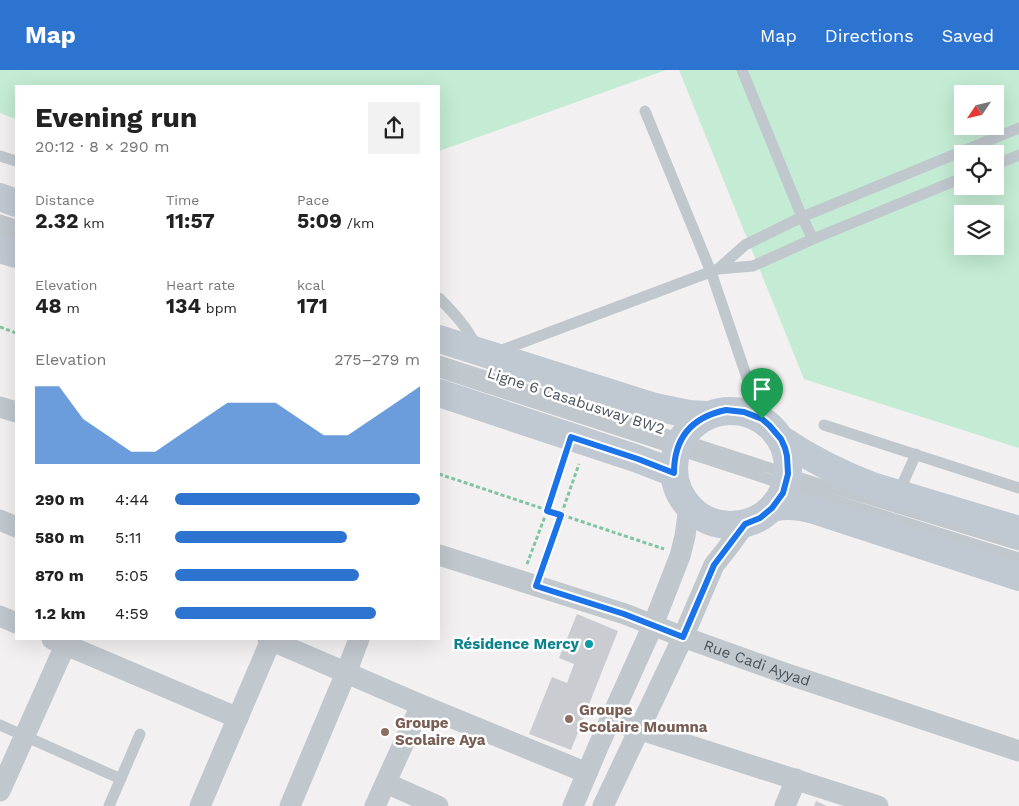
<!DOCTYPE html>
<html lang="en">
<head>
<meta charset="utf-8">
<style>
  :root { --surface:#fff; --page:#f2f2f2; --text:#222; --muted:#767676; --accent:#2d74d0 }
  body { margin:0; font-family:"Work Sans",sans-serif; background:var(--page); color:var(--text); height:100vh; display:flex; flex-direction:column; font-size:19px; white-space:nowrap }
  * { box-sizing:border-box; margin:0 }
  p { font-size:16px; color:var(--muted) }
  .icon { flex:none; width:28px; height:28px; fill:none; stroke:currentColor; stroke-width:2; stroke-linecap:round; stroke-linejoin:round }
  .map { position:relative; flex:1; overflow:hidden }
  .side { position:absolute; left:15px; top:15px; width:425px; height:555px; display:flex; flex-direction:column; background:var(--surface); border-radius:0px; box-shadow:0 5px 20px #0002 }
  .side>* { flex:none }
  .needle { width:32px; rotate:235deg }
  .buttons { position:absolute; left:954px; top:15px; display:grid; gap:10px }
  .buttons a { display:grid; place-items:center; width:50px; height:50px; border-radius:0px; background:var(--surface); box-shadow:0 5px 20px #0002; font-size:25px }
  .pin { position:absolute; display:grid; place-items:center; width:42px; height:42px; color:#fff; margin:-51px -21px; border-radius:50% 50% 50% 0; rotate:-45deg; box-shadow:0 0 5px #0007 }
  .pin .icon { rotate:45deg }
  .round { display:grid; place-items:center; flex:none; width:52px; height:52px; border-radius:0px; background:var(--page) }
  .overview { display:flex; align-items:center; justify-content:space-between; height:85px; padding:0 20px }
  h1 { font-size:28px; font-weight:700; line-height:38px }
  .stats { display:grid; grid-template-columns:repeat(3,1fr); gap:8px; height:85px; padding:5px 20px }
  .stats div { display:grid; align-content:center }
  .stats b { font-size:21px; font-weight:700 }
  .stats small { font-size:14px; font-weight:400 }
  .stats p { font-size:14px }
  .chart { height:140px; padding:10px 20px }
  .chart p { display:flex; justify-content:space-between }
  .chart svg { width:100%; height:90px; margin-top:5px; fill:var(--accent); opacity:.7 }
  ul { padding:0 20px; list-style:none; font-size:16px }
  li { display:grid; grid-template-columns:80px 60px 1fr; align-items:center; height:38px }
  li i { height:12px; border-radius:6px; background:var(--accent) }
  header { display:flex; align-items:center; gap:30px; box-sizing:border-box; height:70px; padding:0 25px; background:var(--accent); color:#fff }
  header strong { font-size:24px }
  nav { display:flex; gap:28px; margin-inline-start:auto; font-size:18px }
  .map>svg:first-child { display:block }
  .green { fill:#c4ebd3; fill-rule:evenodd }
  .building { fill:#cbccd2 }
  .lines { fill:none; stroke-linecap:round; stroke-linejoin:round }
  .path { stroke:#7fc5a3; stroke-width:3; stroke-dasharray:4 2.5; stroke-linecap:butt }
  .service { stroke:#c0c7cd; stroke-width:11 }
  .minor { stroke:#c0c7cd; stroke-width:21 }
  .secondary { stroke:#c0c8d2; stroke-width:28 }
  .route-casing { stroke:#fff; stroke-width:10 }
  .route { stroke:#1a73e8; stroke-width:6 }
  .culture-dot { fill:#0f9aa8; stroke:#fff; stroke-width:2 }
  .education-dot { fill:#8d6e63; stroke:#fff; stroke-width:2 }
  .labels { text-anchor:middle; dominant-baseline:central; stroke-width:5; stroke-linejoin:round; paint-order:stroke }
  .street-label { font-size:15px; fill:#4a535c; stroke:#fff }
  .culture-label { font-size:15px; font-weight:bold; fill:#0d838f; stroke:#fff; text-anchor:end }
  .education-label { font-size:15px; font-weight:bold; fill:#785e54; stroke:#fff; text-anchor:start }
</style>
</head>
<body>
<header>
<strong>Map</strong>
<nav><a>Map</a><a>Directions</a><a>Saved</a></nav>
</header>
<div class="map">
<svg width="1019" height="736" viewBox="0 0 1019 736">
  <rect width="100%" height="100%" fill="#f2f0f0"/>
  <path class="green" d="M 0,0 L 666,0 L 439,81 L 439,16 L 16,16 L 16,49 L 0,43 Z
    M 679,0 L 1019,0 L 1019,378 L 804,309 ZM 962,24 L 995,24 L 995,56 L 962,56 ZM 962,84 L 995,84 L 995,116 L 962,116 ZM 962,144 L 995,144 L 995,176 L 962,176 Z"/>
  <path class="building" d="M 577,544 L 618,561 L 571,680 L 529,664 L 552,607 L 567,613 L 574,594 L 559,588 Z
    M 816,731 L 827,736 L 814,736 Z"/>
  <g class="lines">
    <path class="path" d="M 0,257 L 16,263
      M 439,404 L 664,479
      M 527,494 L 547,441 L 565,387
      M 542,499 L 579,394"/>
    <path class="service" d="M 742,0 L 802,147 L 813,169
      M 645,41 L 711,202 L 761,349
      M 0,86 L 16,91
      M 995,95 L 1019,85
      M 0,150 L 16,155
      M 0,160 L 16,166
      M 718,199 L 745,175 L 802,147 L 1019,58
      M 439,228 C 454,243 468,258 477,278
      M 497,282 L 718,199 L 753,196 L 813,169 L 962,108
      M 439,291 L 813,412 L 1019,475
      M 439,302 L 786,415 L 1019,488
      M 824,355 L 1019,418
      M 898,424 L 916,384
      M 0,655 L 121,709
      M 109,736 L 140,664"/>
    <g class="minor">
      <path d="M 0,337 L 16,342"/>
      <path d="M 0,450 L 16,457"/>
      <path id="s1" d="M 439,485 L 625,544 L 683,567 L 784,603 L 1019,681"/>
      <path d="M 0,546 L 16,553"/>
      <path d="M 52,569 L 238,648"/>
      <path d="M 268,569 L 421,635 L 587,703"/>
      <path d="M 610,650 L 878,736"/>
      <path d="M 386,713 L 438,736"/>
      <path d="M 0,721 L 68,569"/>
      <path d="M 200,736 L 271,570"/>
      <path d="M 290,736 L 346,603 L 359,569"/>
      <path d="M 375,736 L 421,635"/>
      <path d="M 573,736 L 598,677 L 653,555 L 680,486 L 685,466 L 689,437"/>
      <path d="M 603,736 L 683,567 L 714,495 L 726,480 L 745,454"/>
      <path d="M 785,736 L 796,709"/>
    </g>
    <path class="secondary" d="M 0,127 L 16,133
      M 0,179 L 16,184
      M 439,269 L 655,337 L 689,344 L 707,345
      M 439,323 L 638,389 L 674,403
      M674 398a57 57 0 1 1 114 0a57 57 0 1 1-114 0Z
      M 781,369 C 812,390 840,404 875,417 L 1019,460
      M 773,438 C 787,434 800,436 814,440 L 1019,507"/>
  </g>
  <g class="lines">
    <g class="route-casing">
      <path id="route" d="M 726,340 L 744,342 L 762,349 L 769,355 L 781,369 L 785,378 L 787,386 L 788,404 L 783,423 L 772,438 L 760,448 L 745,454 L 714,495 L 683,567 L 624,544 L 536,516 L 561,445 L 547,441 L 571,367 L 638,389 L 674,403 C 674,368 692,347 726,340 Z"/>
    </g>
    <use href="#route" class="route"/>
  </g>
  <circle class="culture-dot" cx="589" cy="574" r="5"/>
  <g class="education-dot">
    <circle cx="569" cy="649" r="5"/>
    <circle cx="385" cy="662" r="5"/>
  </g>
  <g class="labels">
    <g class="street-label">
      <text transform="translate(576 331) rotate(18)">Ligne 6 Casabusway BW2</text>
      <text stroke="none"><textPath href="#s1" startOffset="336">Rue Cadi Ayyad</textPath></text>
    </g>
    <g class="culture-label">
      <text x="579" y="574">Résidence Mercy</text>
    </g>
    <g class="education-label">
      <text x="579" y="640">Groupe<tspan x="579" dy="17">Scolaire Moumna</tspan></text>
      <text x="395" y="653">Groupe<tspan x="395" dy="17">Scolaire Aya</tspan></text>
    </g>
  </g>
</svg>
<div class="buttons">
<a><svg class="needle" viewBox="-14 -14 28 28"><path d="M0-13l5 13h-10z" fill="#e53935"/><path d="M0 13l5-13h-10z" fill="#767676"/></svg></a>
<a><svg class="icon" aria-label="locate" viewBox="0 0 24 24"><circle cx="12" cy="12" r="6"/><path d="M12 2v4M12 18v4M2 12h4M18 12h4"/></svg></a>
<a><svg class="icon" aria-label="layers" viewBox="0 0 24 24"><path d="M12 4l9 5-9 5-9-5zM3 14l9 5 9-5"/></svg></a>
</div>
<div class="pin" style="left:762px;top:349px;background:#1e9e55"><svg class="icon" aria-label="arrive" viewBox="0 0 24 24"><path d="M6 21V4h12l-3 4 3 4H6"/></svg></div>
<section class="side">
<div class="overview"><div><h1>Evening run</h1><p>20:12 · 8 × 290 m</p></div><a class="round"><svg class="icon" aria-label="share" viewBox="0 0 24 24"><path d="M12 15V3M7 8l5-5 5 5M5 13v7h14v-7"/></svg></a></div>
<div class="stats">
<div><p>Distance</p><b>2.32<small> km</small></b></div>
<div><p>Time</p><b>11:57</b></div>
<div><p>Pace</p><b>5:09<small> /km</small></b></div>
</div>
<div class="stats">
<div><p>Elevation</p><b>48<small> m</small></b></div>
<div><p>Heart rate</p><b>134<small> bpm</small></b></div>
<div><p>kcal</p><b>171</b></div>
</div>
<div class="chart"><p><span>Elevation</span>275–279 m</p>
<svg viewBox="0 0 160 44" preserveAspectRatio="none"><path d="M0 44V6L10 6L20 22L30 30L40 38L50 38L60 30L70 22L80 14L90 14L100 14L110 22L120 30L130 30L140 22L150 14L160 6V44z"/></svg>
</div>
<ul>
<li><b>290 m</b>4:44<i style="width:100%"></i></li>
<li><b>580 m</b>5:11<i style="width:70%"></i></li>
<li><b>870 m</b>5:05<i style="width:75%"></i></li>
<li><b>1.2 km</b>4:59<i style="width:82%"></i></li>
</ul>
</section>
</div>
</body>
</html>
